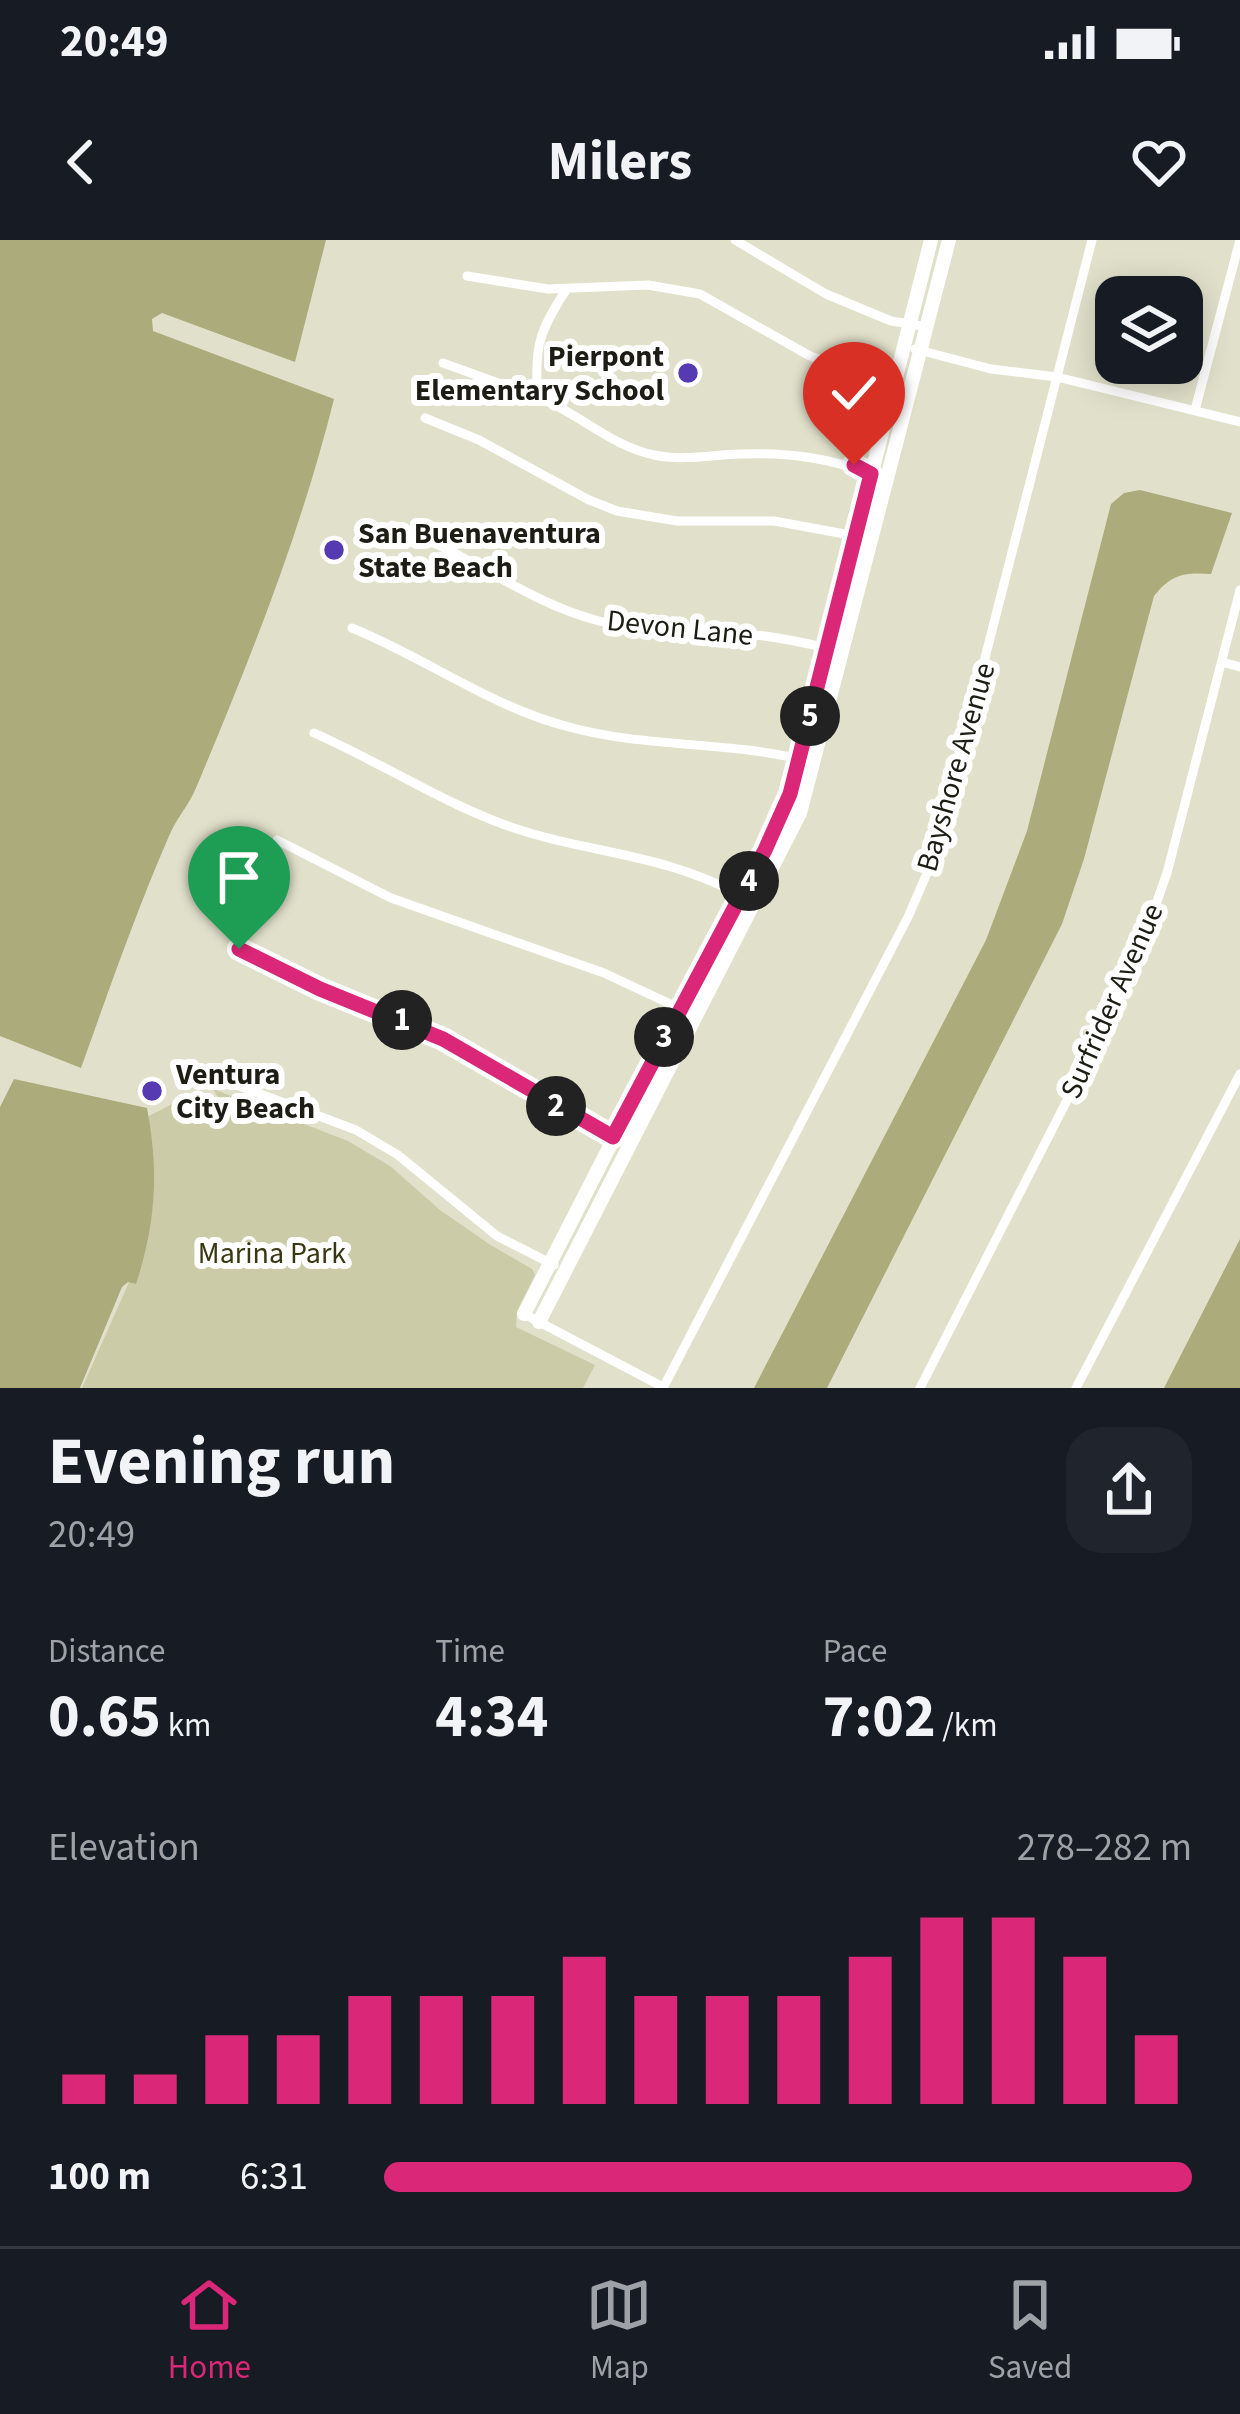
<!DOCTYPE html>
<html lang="en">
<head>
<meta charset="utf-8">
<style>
  :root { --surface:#171b24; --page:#20242c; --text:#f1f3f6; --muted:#9ea1a6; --line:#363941; --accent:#db2777 }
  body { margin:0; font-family:"Source Sans 3",sans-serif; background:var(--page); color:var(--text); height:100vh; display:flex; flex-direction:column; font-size:45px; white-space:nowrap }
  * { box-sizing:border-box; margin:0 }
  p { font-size:39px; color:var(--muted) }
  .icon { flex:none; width:66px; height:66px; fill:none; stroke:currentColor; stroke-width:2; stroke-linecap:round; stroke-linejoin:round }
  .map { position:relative; height:1148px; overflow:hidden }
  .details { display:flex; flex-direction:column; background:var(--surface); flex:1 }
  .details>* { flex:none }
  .controls { position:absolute; left:1095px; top:36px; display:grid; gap:24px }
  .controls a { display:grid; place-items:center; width:108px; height:108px; border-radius:24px; background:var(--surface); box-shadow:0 6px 30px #0003; font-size:60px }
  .pin { position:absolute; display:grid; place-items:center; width:102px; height:102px; color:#fff; margin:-123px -51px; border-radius:50% 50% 50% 0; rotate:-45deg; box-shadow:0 0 12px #0007 }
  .pin .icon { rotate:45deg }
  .km { position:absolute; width:60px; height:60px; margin:-30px; border-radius:50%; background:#222; color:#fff; font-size:33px; line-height:60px; text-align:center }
  .round { display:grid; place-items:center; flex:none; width:126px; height:126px; border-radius:36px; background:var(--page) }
  .overview { display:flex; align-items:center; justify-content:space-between; height:204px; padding:0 48px }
  h1 { font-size:66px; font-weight:700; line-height:90px }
  .stats { display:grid; grid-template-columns:repeat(3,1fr); gap:18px; height:204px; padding:12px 48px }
  .stats div { display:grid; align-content:center }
  .stats b { font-size:60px; font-weight:700 }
  .stats small { font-size:33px; font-weight:400 }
  .stats p { font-size:33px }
  .chart { height:336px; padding:24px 48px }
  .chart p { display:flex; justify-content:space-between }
  .chart svg { width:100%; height:216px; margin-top:12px; stroke:var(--accent); stroke-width:6 }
  ul { padding:0 48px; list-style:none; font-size:39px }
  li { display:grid; grid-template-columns:192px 144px 1fr; align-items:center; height:90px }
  li i { height:30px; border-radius:15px; background:var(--accent) }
  .status { display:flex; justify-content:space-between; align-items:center; height:84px; padding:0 60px; background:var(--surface); direction:ltr }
  .status svg { height:33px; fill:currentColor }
  header { display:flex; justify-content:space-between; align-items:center; height:156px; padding:0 48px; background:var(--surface); font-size:54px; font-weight:700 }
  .dock { display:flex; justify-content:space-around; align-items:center; height:168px; border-top:3px solid var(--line); background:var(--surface); font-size:33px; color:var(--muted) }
  .dock a { display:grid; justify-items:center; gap:6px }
  .dock .selected { color:var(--accent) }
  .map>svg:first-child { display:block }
  .green { fill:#cbcba7 }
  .water { fill:#acab7c }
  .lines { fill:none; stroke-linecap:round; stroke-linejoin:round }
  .street { stroke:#fff; stroke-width:9 }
  .secondary { stroke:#fff; stroke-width:14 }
  .route-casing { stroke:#fff; stroke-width:24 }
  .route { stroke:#db2777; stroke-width:15 }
  .poi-dot { fill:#563ab2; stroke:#fff; stroke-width:4.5 }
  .labels { text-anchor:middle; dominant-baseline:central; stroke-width:12; stroke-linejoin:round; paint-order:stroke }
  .poi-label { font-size:30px; font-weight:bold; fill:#1d1d15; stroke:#fff; text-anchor:start }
  .street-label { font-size:30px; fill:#1d1d15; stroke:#fff }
  .park-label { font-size:30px; fill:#393711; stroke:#fff }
</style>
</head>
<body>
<div class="status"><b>20:49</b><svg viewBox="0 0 49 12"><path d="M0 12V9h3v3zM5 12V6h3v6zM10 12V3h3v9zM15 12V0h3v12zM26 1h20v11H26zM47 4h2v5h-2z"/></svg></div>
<header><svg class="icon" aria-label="back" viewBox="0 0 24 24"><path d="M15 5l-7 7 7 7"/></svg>Milers<svg class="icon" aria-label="heart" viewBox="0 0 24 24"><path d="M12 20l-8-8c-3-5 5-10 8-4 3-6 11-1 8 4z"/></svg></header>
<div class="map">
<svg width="1240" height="1148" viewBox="0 0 1240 1148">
  <rect width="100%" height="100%" fill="#e1e1cb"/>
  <path class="green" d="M 213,849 L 348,901 L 390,926 L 440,970 L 489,1004 L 532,1029 L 535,1035 L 517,1071 L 516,1087 L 595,1125 L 583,1148 L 82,1148 L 130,1040 L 147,958 L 149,876 L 178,861 L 214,867 L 221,863 Z"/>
  <path class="water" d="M 0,0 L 326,0 L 295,122 L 162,73 L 152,79 L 153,91 L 334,159 C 300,295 250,419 196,548 C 189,565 176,579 169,596 C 136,672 109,750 81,828 L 0,796 Z
    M 1140,250 L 1232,273 L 1211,334 C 1185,332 1171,334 1154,356 L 1084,619 L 1062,684 L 827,1148 L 754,1148 L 986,700 L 1027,591 L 1111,264 L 1124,253 Z
    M 14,839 L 147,868 C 159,931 156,983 136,1044 L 128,1042 L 122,1047 L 80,1148 L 0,1148 L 0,867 Z
    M 1240,999 L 1240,1148 L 1164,1148 Z"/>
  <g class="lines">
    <path class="street" d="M 735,0 L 826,54 L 891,81 L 928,87
      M 467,36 L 548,49 L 648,45 L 700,54 L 810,116 L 895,146
      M 566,50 C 537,95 536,105 537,157 C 578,172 610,206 654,215 C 681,221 712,215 739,214 C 789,212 831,218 877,236
      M 915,109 L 991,129 L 1057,137 L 1240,182
      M 443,123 L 537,157
      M 1195,170 L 1240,0
      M 425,178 L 479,200 L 589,260 L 617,271 L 677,281 L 774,281 L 861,297
      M 392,285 C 464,310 525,362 599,381 C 645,393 690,390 736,393 C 767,395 797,401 827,408
      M 352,388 C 426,418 491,467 569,487 C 646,508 726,501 804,520
      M 1222,422 L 1240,427
      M 314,493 C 380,522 439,561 508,586 C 588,614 660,612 740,655
      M 277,600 L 391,658 L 604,733 L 681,769
      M 240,709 L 320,749 L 443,799 L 619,900
      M 205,840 L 221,839 L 356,890 L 398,915 L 497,996 L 554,1025
      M 524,1074 L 663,1147
      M 663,1148 L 908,677 L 934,617 L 1092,0
      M 920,1148 L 1131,735 L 1167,633 L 1240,350
      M 1076,1148 L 1240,834"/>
    <path class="secondary" d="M 524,1074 L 790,554 L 931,0
      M 539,1082 L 800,573 L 949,0"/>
  </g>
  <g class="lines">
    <g class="route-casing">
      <path id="route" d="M 239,709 L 320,749 L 443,799 L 613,897 L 765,610 L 790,554 L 871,234 L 854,225"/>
    </g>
    <use href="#route" class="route"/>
  </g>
  <g class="poi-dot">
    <circle cx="688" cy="133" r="12"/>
    <circle cx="334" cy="310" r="12"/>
    <circle cx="152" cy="851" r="12"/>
  </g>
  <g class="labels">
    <g class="poi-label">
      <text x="664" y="116" text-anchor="end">Pierpont<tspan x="664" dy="34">Elementary School</tspan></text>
      <text x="358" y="293">San Buenaventura<tspan x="358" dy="34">State Beach</tspan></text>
      <text x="176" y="834">Ventura<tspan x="176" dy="34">City Beach</tspan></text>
    </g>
    <g class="street-label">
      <text transform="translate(680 388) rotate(6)">Devon Lane</text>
      <text transform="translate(956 527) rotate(-74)">Bayshore Avenue</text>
      <text transform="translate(1112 761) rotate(-66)">Surfrider Avenue</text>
    </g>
    <g class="park-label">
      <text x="272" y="1013">Marina Park</text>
    </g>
  </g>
</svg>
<div class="controls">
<a><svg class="icon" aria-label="layers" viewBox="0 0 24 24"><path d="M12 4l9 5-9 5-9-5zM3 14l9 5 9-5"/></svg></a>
</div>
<div class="pin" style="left:239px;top:709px;background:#1e9e55"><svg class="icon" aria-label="arrive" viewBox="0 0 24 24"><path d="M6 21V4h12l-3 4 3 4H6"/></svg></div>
<div class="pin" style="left:854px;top:225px;background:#d93025"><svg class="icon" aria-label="check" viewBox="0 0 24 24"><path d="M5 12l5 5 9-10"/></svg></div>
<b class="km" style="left:402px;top:780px">1</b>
<b class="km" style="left:556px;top:866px">2</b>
<b class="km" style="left:664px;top:797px">3</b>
<b class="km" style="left:749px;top:641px">4</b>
<b class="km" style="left:810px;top:476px">5</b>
</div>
<section class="details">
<div class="overview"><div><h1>Evening run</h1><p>20:49</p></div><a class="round"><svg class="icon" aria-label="share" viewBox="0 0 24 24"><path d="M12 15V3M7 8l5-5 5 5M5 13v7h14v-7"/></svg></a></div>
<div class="stats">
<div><p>Distance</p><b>0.65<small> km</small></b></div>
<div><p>Time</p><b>4:34</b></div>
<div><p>Pace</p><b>7:02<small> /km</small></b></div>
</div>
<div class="chart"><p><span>Elevation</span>278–282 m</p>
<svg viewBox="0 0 160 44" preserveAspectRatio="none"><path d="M5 44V38M15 44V38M25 44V30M35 44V30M45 44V22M55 44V22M65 44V22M75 44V14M85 44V22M95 44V22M105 44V22M115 44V14M125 44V6M135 44V6M145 44V14M155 44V30"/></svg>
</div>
<ul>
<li><b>100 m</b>6:31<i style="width:100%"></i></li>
</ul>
</section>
<nav class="dock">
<a class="selected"><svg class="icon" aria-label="home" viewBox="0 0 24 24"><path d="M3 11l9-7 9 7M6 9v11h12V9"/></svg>Home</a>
<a><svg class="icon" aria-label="map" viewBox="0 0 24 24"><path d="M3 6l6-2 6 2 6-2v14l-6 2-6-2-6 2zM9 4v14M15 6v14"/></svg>Map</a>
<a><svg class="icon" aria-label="saved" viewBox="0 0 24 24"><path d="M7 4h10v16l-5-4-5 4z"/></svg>Saved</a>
</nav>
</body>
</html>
